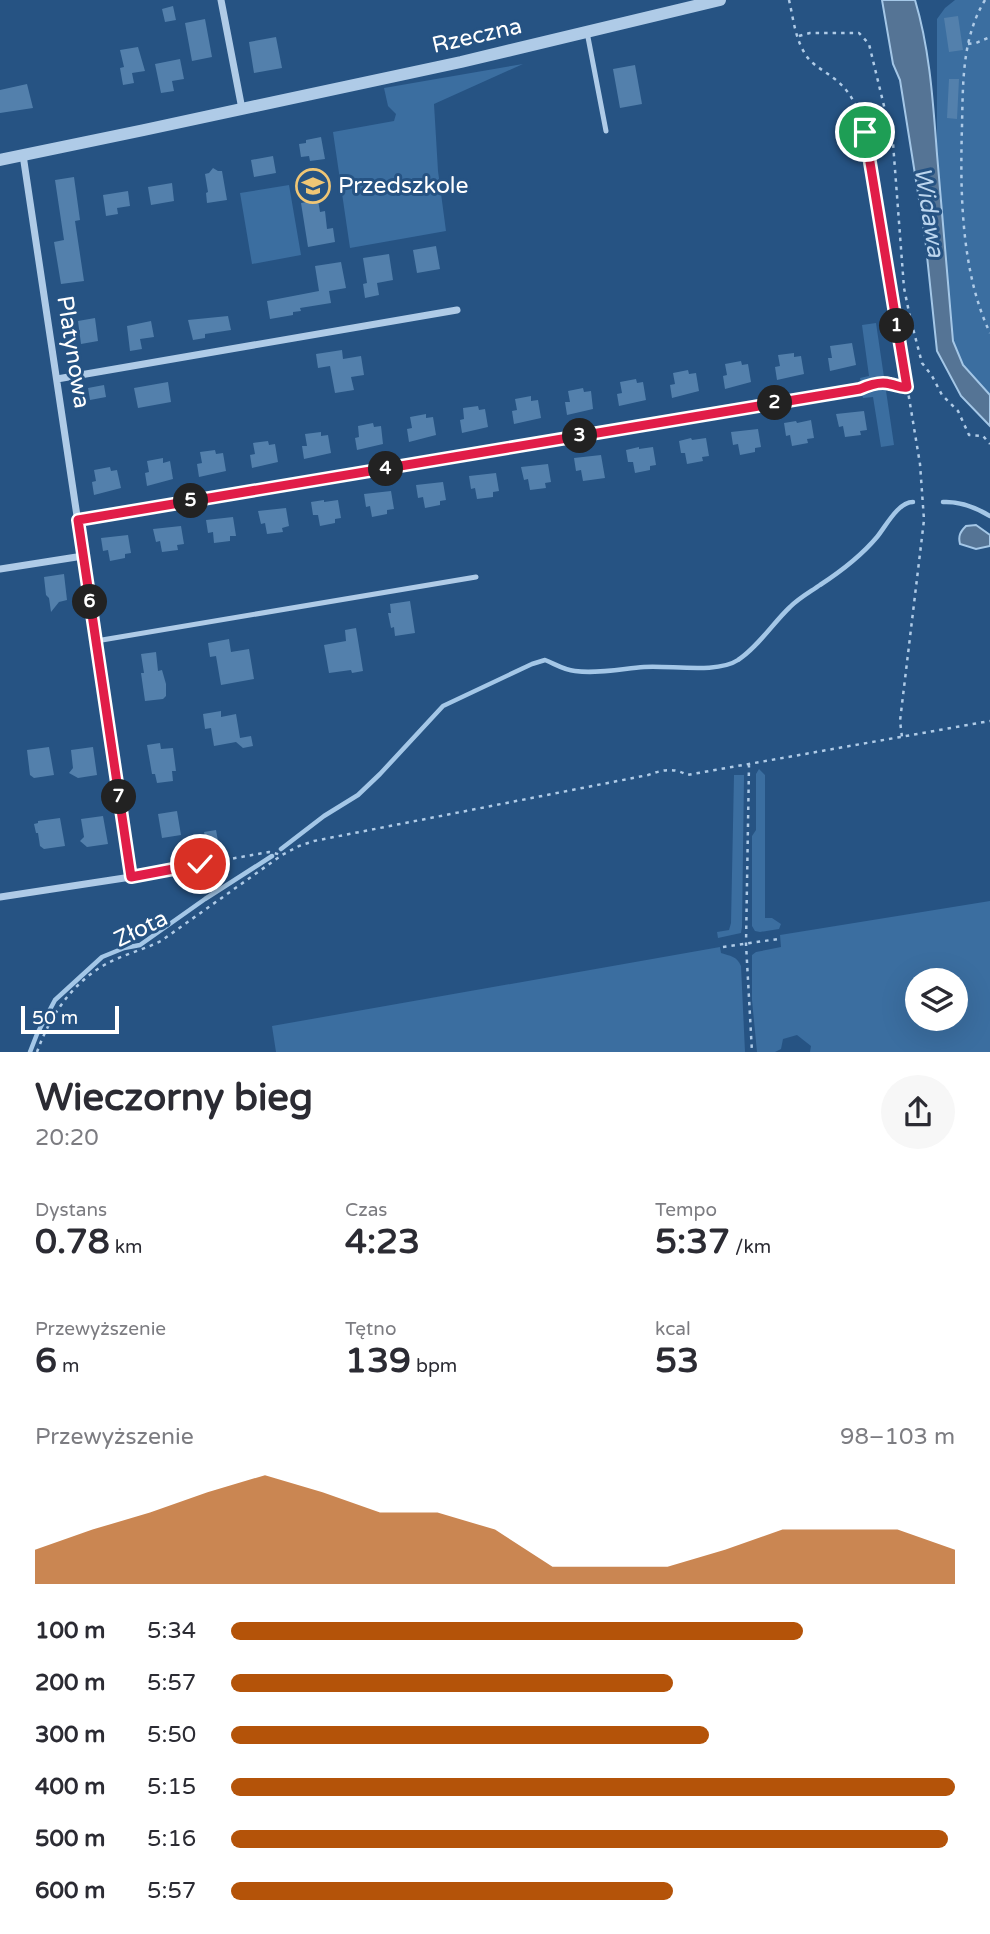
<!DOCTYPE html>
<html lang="pl">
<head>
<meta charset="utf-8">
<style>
  :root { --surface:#fff; --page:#f7f7f7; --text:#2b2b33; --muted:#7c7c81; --accent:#b45309 }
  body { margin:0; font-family:"Varela Round",sans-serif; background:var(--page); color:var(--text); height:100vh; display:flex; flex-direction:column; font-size:26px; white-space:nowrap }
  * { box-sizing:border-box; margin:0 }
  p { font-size:23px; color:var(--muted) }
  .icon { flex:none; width:38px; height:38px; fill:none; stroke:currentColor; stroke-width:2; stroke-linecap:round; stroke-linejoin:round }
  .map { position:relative; height:1052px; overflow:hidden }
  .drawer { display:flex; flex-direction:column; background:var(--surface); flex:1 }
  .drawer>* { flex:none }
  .tools { position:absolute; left:905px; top:968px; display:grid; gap:14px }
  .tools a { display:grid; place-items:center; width:63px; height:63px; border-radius:50%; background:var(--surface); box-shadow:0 7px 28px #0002; font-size:35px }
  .scale { position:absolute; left:21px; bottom:18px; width:98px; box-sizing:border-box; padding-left:7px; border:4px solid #fff; border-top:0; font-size:19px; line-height:24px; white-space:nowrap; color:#fff; -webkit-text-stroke:5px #265383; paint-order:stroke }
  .pin { position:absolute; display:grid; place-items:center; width:60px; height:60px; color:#fff; margin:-30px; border:4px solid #fff; border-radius:50%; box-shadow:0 2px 7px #0007 }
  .km { position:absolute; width:35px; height:35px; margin:-18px; border-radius:50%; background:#222; color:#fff; font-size:19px; line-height:35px; text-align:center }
  .round { display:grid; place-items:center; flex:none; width:74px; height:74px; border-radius:37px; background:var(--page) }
  .overview { display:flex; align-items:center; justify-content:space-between; height:119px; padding:0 35px }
  h1 { font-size:38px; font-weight:800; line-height:52px }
  .stats { display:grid; grid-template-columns:repeat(3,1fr); gap:10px; height:119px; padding:7px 35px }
  .stats div { display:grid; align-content:center }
  .stats b { font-size:35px; font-weight:800 }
  .stats small { font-size:19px; font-weight:400 }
  .stats p { font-size:19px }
  .chart { height:196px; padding:14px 35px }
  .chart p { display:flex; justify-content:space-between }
  .chart svg { width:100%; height:126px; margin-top:7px; fill:var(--accent); opacity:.7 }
  ul { padding:0 35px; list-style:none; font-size:23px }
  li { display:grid; grid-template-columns:112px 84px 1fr; align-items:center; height:52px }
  li i { height:18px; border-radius:9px; background:var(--accent) }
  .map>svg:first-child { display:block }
  .green { fill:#3b6ea0; fill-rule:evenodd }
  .water { fill:#557495; stroke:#a4c7e7; stroke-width:2 }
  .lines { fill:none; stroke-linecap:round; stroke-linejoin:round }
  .stream { stroke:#a4c7e7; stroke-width:4.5 }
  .building { fill:#5380ac }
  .path { stroke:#afcbe7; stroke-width:2.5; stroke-dasharray:3.5 5; stroke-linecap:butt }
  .service { stroke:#afcbe7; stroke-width:5 }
  .minor { stroke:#afcbe7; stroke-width:7 }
  .tertiary { stroke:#afcbe7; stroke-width:12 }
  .route-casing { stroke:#fff; stroke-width:14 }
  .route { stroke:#e11d48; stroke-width:9 }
  .labels { text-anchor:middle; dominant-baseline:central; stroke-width:6; stroke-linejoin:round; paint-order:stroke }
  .street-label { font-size:23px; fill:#fff; stroke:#265383 }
  .poi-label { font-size:23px; fill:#fff; stroke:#265383; text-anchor:start }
  .water-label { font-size:24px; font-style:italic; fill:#bbd5ee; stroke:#265383 }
</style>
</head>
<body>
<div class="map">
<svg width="990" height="1052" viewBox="0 0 990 1052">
  <rect width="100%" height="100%" fill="#265383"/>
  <path class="green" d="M 955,0 L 990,0 L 990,395 L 963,365 L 953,341 L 937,154 L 937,19 L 945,8 Z
    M 523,64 L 434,104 L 438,171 L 446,231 L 350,248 L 333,132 L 394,121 L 396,114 L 388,106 L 384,88 Z
    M 289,185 L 301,255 L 252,264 L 240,193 Z
    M 876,323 L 894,445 L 881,447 L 873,397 L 863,398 L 860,378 L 869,376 L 862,325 Z
    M 759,769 L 765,775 L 765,918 L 772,918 L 781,924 L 779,929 L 760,932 L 755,931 L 752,926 L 752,836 L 756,830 L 756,774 Z
    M 734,775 L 744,775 L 742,927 L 741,933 L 718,938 L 717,932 L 729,930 L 731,923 Z
    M 990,901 L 990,1052 L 810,1052 L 811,1046 L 797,1035 L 783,1039 L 781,1049 L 775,1052 L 757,1052 L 752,1000 L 752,955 L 756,952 L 781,947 L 780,935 ZM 917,980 L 956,980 L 956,1018 L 917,1018 Z
    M 720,947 L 721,953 C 730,956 737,956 741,966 L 745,1052 L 276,1052 L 272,1026 Z"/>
  <path class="water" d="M 882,0 L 915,0 C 930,50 933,102 937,154 C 942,216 948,278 953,341 L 963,365 L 990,395 L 990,426 L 961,396 L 937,351 L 925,237 L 900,80 L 893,64 Z
    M 976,525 L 990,535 L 990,546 L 976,549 L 960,544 C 958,536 960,532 966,526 Z"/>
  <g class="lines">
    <path class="stream" d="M 943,502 C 960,501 975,507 990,516
      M 281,849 L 324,816 L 358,795 L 380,774 L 443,706 L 532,664 L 545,660 C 555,664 564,670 575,671 C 597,674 621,669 644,667 C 670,665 717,674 738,660 C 757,648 773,623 790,607 C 799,598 810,592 820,585 C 840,572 861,556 877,537 C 886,526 898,502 913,502
      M 30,1052 L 37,1034 L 55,1000 L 102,957 L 124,948 L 140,945 L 205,899 L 272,856"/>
  </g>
  <path class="building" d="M 173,6 L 176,20 L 165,22 L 162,9 Z
    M 958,16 L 963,50 L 949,52 L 944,18 Z
    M 205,19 L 212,57 L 192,61 L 185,23 Z
    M 276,37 L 282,68 L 254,73 L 249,42 Z
    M 138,47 L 145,71 L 132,73 L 134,83 L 123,85 L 120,68 L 124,67 L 120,50 Z
    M 180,59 L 184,79 L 172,81 L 174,91 L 161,93 L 155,64 Z
    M 635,65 L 642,104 L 620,108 L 613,69 Z
    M 949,79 L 959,79 L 957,119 L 947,118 Z
    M 27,84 L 33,108 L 0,113 L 0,90 Z
    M 321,137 L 325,159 L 310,161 L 309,156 L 301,157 L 299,144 L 306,143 L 306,140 Z
    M 273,156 L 276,173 L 254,177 L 251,160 Z
    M 213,168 L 218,171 L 222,171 L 227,200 L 207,203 L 206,193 L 208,192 L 205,174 L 209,173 Z
    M 74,177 L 80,220 L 75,221 L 84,281 L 61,284 L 54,242 L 64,240 L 55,180 Z
    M 172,183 L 174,201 L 151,205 L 148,187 Z
    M 128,191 L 130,206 L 117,208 L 118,214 L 106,216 L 103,195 Z
    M 318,200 L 320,212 L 325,211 L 327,229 L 333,228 L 335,242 L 308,247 L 301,203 Z
    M 436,246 L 440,269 L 417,273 L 413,250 Z
    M 389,254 L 393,280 L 377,283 L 379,295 L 365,298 L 363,284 L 367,283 L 363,258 Z
    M 341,262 L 346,288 L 329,291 L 331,303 L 300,308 L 301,311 L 293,312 L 293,315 L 270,319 L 267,301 L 319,291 L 315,266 Z
    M 228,316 L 231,330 L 205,334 L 205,338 L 193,340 L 188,320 Z
    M 95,318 L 98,341 L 81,344 L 78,321 Z
    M 151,321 L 154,337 L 140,339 L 142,349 L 130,351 L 127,326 Z
    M 852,343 L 856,365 L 830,371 L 828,358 L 832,358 L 830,346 Z
    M 342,350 L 343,359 L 361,356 L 364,375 L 351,377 L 354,390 L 335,393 L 330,366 L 318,368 L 316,354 Z
    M 794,353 L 794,357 L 801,356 L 804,374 L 777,380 L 775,367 L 780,366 L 778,355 Z
    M 741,361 L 742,365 L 748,364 L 751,382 L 725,389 L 723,376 L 727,375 L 725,364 Z
    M 688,370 L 689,374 L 696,373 L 699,391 L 672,398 L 670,385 L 675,384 L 673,373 Z
    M 636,379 L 637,383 L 643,382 L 646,400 L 619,406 L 617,394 L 622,393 L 620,382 Z
    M 168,382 L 171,402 L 138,408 L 134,388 Z
    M 104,385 L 106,397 L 90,400 L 88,388 Z
    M 583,388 L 584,392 L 591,391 L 593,409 L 567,415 L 565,402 L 570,402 L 568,391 Z
    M 531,396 L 531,401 L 538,400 L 541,418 L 514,424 L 512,411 L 517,410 L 515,399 Z
    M 478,406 L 479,410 L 485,409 L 488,427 L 462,433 L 460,420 L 464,419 L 463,408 Z
    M 864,411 L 867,430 L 860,431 L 861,435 L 845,437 L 843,426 L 839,427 L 836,414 Z
    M 426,414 L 426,418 L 433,417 L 436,435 L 409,442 L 407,429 L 412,428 L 410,417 Z
    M 811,420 L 814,438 L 807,439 L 808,443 L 792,446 L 790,435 L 786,436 L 784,423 L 796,421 L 797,423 Z
    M 373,423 L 374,427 L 381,426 L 383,444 L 357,450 L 355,438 L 359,437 L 358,426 Z
    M 758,429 L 761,447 L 755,448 L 755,452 L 740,455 L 738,444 L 733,445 L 731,432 Z
    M 321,432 L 321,436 L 328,435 L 331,453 L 304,459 L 302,446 L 307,446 L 305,434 Z
    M 691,438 L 692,440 L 706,438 L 709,456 L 702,457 L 703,461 L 687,464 L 685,453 L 681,453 L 679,441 Z
    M 268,441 L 269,445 L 275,444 L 278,462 L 252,468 L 250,455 L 255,454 L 253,443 Z
    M 639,447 L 639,449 L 653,447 L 656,465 L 650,466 L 650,470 L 635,473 L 633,462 L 628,462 L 626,450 Z
    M 215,450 L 216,454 L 223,453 L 226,471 L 199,477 L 197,464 L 202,463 L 200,452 Z
    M 601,455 L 605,478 L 583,481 L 581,470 L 576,471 L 574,458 Z
    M 163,458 L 163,463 L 170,461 L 173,479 L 147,486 L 145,473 L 149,472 L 147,461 Z
    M 548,464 L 551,482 L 545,483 L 546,488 L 530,490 L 528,479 L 524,480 L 521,467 Z
    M 110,467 L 111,471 L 117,470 L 121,488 L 94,495 L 92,482 L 96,481 L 94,470 Z
    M 496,473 L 499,491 L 493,492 L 493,497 L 477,499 L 475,488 L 471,489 L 469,476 Z
    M 443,482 L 446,500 L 440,501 L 440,505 L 425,508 L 423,497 L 418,498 L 416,485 Z
    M 391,491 L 394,509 L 387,510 L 387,514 L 372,517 L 370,506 L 366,507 L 364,494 Z
    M 324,500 L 324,502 L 338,500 L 341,518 L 335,519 L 335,523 L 320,526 L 318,515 L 313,515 L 311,502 Z
    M 286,508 L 289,526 L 282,528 L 283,532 L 267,534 L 265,523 L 261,524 L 258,511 Z
    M 233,517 L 236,536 L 230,536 L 230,541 L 214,543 L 213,532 L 208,533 L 206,520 Z
    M 181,526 L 184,544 L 177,545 L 178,550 L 162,552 L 160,541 L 156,542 L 153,529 Z
    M 128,535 L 131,553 L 125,554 L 125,558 L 110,561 L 108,550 L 103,551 L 101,538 Z
    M 64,574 L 67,600 L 59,602 L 51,612 L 49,598 L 46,595 L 44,577 Z
    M 410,601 L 415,633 L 395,636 L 394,627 L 391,628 L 388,613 L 391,613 L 390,604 Z
    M 356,628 L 363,671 L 352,673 L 351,670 L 329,673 L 324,645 L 346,641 L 345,630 Z
    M 229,639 L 231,652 L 249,649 L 254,679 L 221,685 L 216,656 L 210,657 L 208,643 Z
    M 156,652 L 158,671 L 162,670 L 166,684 L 166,696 L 163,699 L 145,701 L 141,673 L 144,673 L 141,654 Z
    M 221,711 L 221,717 L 236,714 L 240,738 L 251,736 L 253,746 L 243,748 L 236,742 L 214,746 L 211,728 L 205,729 L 203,714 Z
    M 160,743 L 161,749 L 173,748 L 176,771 L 172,771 L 173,781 L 157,783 L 155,774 L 152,774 L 147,745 Z
    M 49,747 L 54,775 L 34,778 L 30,775 L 27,750 Z
    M 93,747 L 97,775 L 78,778 L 69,773 L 73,768 L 71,750 Z
    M 177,811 L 181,835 L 162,838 L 158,814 Z
    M 103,816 L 108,844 L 87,847 L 80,841 L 84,837 L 81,819 Z
    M 60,818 L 65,846 L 44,849 L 40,846 L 38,833 L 36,833 L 34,824 L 38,823 L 38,821 Z
    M 216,830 L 218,841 L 206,843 L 204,832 Z"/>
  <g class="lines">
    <path class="path" d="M 789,0 C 793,17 795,37 804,52 C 810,64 822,69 832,77 C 852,91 859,110 865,132 L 920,464 L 924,520 L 900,721 L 902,737
      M 985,0 C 962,38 963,82 962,126 C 960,192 961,272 990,333
      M 799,36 L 810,33 L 859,33 L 869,44 L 893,143 L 904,288 L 910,317 L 922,363 L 932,376 L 942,395 L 958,411 L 969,435 L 983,436 L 990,444
      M 968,44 L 976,43 L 990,37
      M 870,385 L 888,383 L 901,388 L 907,387
      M 749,764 L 746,944 L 752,1052
      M 141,875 L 269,852 L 282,855
      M 723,947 L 778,939
      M 37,1052 C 50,1016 72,983 106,964 C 122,955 143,950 161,941 L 282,855 L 299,846 L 314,841 L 648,775 C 662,770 673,767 687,775 L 990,721"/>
    <path class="service" d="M 587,32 L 606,131
      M 96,641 L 476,577"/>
    <path class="minor" d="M 221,0 L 242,109
      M 57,379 L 457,310
      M 78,520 L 860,389
      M 0,569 L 83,556
      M 0,897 L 131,877 L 23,155"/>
    <path class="tertiary" d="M 0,160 L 144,130 L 461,62 L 720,0"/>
  </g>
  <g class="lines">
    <g class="route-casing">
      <path id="route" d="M 200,864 L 131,877 L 78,520 L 860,389 C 869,385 880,381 890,384 C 897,385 900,388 907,387 L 865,132"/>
    </g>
    <use href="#route" class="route"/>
  </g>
  <defs>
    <g id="school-ring" transform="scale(1.75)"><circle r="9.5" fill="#265383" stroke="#f0c675" stroke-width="1.5"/><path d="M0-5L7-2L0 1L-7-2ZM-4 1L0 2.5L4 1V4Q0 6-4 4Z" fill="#f0c675"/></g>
  </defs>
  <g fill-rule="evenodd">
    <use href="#school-ring" x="313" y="186"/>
  </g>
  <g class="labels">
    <g class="street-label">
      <text transform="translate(477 36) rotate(-13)">Rzeczna</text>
      <text transform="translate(73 352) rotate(81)">Platynowa</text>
      <text transform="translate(141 929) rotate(-26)">Złota</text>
    </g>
    <g class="poi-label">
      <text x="338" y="186">Przedszkole</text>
    </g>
    <g class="water-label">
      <text transform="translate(929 212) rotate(81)">Widawa</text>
    </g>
  </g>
</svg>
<div class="tools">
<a><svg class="icon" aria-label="layers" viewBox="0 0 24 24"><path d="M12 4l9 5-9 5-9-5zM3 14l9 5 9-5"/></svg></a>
</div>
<div class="scale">50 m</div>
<div class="pin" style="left:865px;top:132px;background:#1e9e55"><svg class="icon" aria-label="arrive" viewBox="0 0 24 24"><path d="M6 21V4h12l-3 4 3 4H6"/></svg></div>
<div class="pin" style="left:200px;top:864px;background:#d93025"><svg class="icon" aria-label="check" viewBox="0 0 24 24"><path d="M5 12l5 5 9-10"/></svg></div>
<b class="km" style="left:897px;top:326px">1</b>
<b class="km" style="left:775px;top:403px">2</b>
<b class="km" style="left:580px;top:436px">3</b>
<b class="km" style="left:386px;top:469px">4</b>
<b class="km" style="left:191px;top:501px">5</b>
<b class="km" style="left:90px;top:602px">6</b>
<b class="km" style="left:119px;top:797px">7</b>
</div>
<section class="drawer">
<div class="overview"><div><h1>Wieczorny bieg</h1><p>20:20</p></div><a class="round"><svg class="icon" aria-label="share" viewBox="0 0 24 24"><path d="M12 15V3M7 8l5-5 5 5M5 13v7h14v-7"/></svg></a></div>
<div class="stats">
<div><p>Dystans</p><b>0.78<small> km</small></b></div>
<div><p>Czas</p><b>4:23</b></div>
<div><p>Tempo</p><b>5:37<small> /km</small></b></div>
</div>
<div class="stats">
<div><p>Przewyższenie</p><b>6<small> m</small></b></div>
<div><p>Tętno</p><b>139<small> bpm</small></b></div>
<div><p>kcal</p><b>53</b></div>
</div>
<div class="chart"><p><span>Przewyższenie</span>98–103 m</p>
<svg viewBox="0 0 160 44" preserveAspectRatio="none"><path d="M0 44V32L10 25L20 19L30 12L40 6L50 12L60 19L70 19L80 25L90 38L100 38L110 38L120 32L130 25L140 25L150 25L160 32V44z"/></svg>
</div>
<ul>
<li><b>100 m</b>5:34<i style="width:79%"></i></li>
<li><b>200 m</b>5:57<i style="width:61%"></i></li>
<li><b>300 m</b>5:50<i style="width:66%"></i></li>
<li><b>400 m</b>5:15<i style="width:100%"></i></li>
<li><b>500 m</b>5:16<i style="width:99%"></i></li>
<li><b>600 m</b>5:57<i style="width:61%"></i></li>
</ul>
</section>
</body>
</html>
